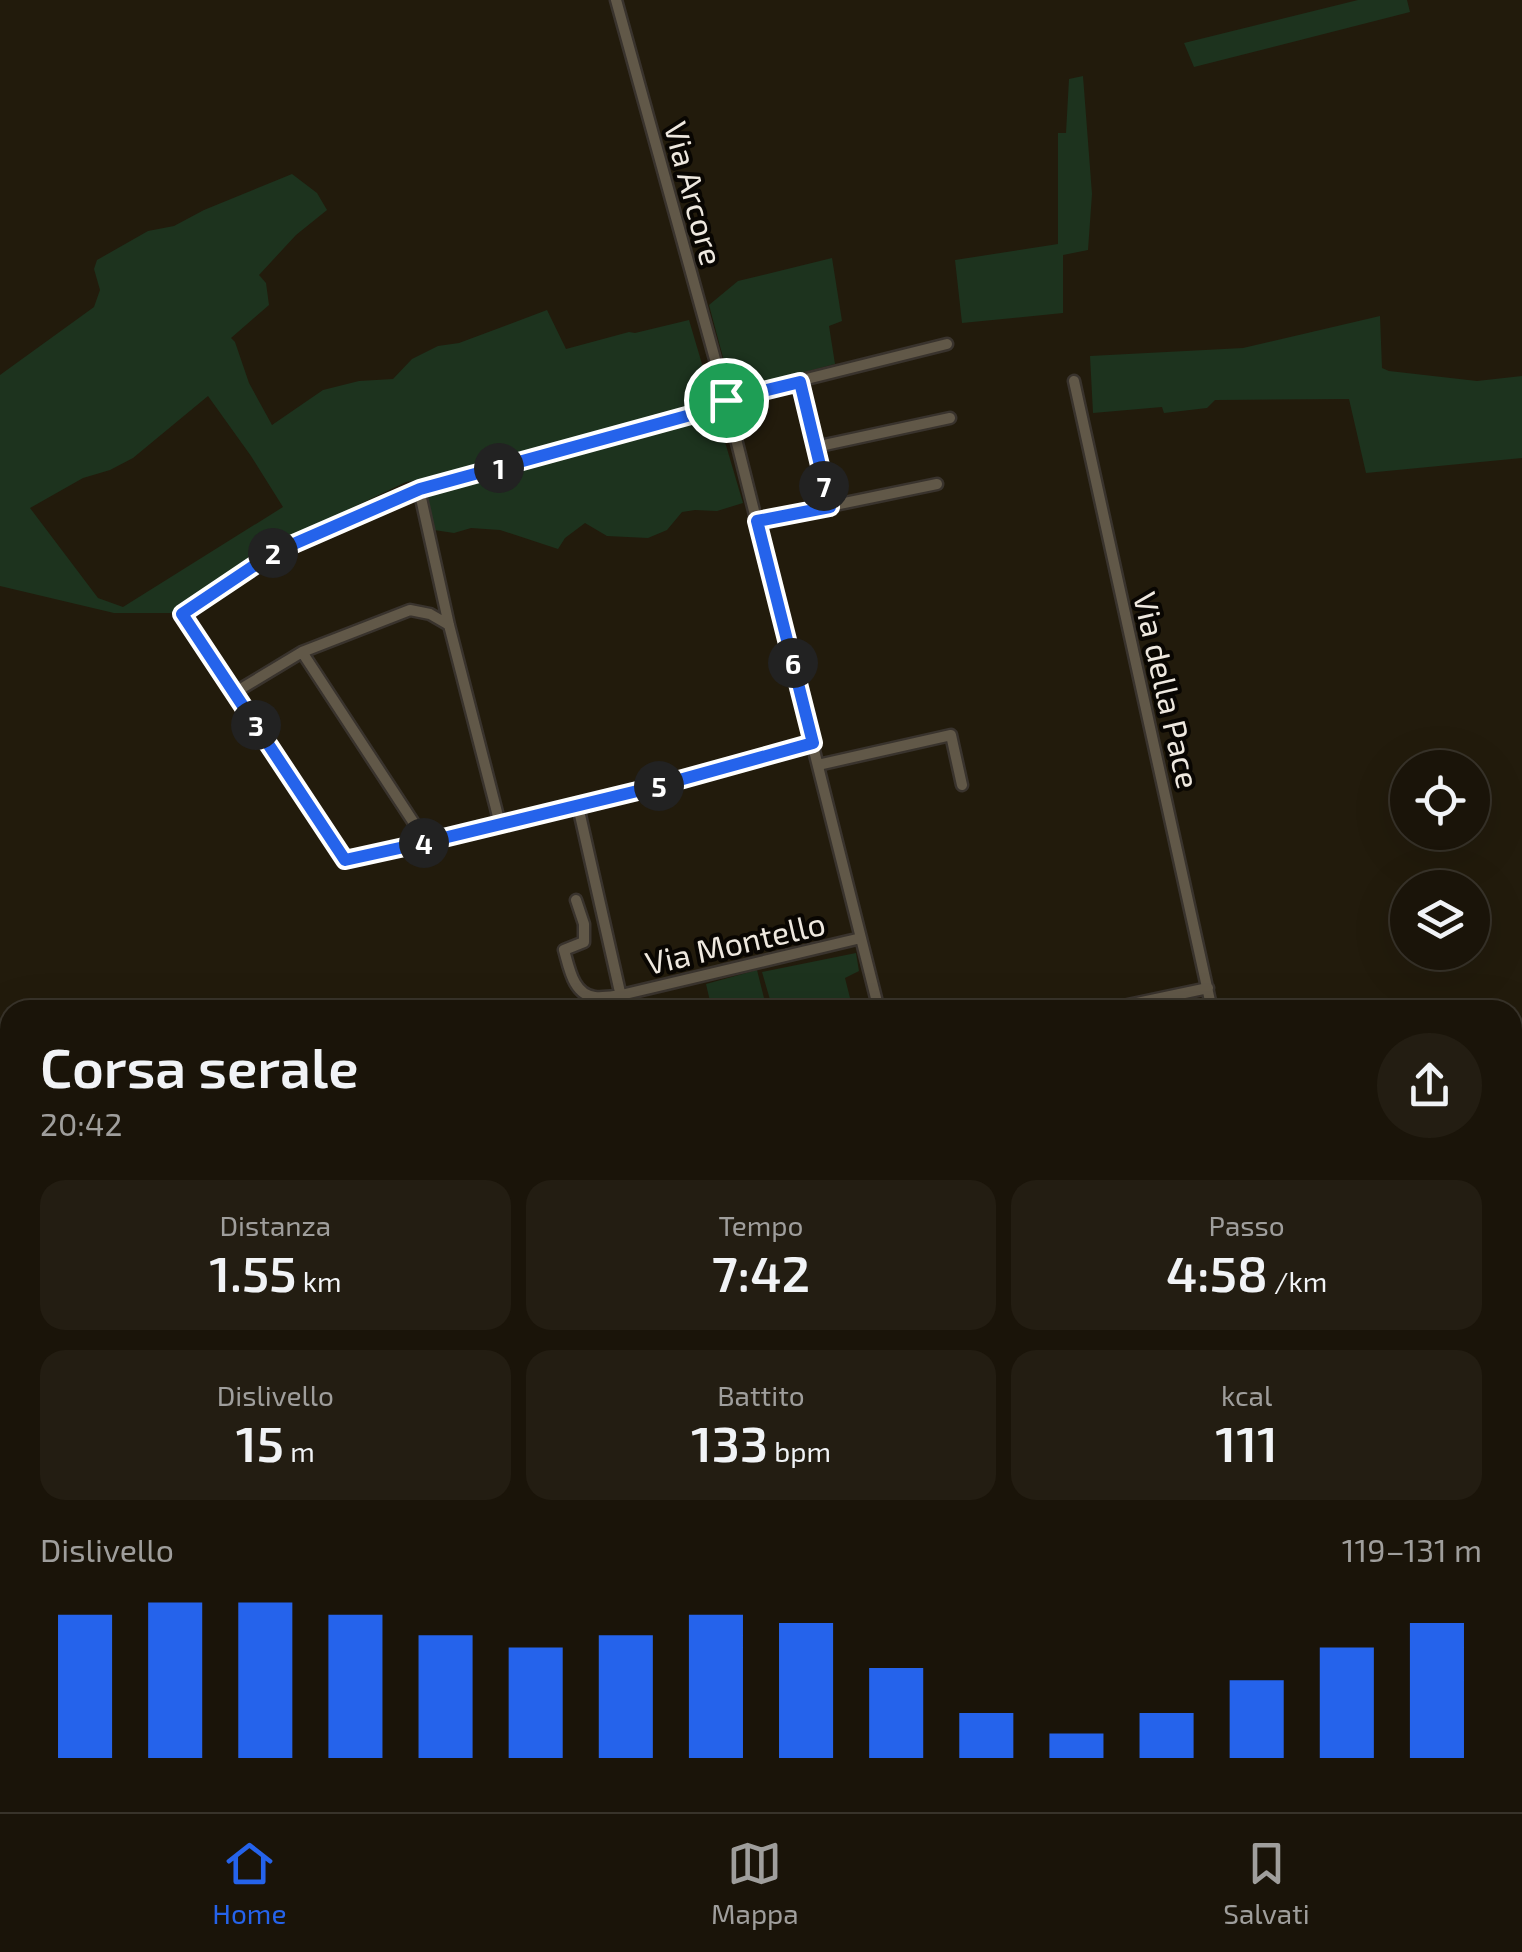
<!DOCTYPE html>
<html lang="it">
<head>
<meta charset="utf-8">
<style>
  :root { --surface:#1a1409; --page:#231d12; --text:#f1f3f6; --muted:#9f9e9c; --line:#38332a; --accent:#2563eb }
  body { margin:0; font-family:"Exo 2",sans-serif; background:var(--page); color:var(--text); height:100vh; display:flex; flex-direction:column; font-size:38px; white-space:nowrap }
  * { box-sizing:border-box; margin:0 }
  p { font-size:32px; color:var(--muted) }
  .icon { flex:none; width:55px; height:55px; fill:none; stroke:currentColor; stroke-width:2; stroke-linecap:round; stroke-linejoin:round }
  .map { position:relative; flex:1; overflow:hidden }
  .side { position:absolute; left:0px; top:1000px; width:1522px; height:812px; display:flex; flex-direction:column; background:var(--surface); border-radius:30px 30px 0 0; box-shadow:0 10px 40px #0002,0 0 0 2px var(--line) }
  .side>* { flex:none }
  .tools { position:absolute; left:1390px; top:750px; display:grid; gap:20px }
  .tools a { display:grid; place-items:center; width:100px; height:100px; border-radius:50%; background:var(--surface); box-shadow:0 10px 40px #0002,0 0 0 2px var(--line); font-size:50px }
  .pin { position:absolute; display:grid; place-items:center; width:85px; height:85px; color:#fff; margin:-42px; border:5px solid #fff; border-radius:50%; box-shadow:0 2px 10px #0007 }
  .km { position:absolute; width:50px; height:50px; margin:-25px; border-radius:50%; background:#222; color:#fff; font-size:28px; line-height:50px; text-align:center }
  .round { display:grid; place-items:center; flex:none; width:105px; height:105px; border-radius:52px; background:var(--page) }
  .summary { display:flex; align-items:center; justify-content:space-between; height:170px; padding:0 40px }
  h1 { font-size:55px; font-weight:600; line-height:75px }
  .stats { display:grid; grid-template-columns:repeat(3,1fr); gap:15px; height:170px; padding:10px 40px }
  .stats div { display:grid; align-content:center; border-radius:25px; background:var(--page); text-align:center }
  .stats b { font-size:50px; font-weight:600 }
  .stats small { font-size:28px; font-weight:400 }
  .stats p { font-size:28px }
  .chart { height:280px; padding:20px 40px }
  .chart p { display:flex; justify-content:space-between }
  .chart svg { width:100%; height:180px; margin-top:10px; stroke:var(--accent); stroke-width:6 }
  .tabs { display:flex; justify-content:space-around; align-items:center; height:140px; border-top:2px solid var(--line); background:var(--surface); font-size:28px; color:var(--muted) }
  .tabs a { display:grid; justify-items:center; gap:5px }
  .tabs .on { color:var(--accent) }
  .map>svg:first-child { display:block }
  .education { fill:#2f2516 }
  .green { fill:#1d331e; fill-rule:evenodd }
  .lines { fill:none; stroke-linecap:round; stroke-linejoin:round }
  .minor-casing { stroke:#39332d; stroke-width:15 }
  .major-casing { stroke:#39332d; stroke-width:18 }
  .minor { stroke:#615848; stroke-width:10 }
  .major { stroke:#b15c39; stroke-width:12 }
  .rail-casing { stroke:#a7a095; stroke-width:6 }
  .rail { stroke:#090602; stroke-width:2.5; stroke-dasharray:8; stroke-linecap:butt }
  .route-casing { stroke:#fff; stroke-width:20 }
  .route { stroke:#2563eb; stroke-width:12 }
  .labels { text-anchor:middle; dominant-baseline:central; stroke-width:8; stroke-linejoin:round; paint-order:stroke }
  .street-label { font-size:32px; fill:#eee8df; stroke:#090602 }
</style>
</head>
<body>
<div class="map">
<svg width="1522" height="1812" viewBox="0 0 1522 1812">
  <rect width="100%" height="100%" fill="#221b0c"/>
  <path class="education" d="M 234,1803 L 443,1802 L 444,1812 L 233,1812 Z"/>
  <path class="green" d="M 1358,0 L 1407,0 L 1410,12 L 1194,67 L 1184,43 Z
    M 1083,76 L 1092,194 L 1088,250 L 1063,255 L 1063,313 L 962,323 L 955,260 L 1058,244 L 1058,133 L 1066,133 L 1069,79 Z
    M 292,174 L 317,193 L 327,210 L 296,235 L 259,275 L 266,283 L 269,305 L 231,338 L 235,342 L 249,383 L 272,425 L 323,390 L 359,381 L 393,379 L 412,359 L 438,346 L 459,343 L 547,310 L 566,349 L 629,332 L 635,333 L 689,320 L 743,503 L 717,511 L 695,510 L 682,512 L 667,530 L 648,538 L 607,536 L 585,523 L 565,538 L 558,549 L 500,530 L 471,528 L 454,533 L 434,530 L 418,480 L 406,482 L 289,538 L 171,613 L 114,613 L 0,586 L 0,375 L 94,307 L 100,290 L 94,269 L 97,260 L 148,231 L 174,226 L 204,210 ZM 208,396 L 251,456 L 283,507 L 123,607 L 98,598 L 30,508 L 83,478 L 110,470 L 133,458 Z
    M 832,258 L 842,321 L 829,326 L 835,364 L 732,391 L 709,305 L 738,281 Z
    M 1380,316 L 1382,368 L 1389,371 L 1477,381 L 1522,376 L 1522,458 L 1366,473 L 1349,399 L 1215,400 L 1207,408 L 1164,413 L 1162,407 L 1093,413 L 1090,356 L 1243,348 Z
    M 856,953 L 859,971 L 845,978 L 853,1010 L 773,1010 L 762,972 Z
    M 757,970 L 767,1010 L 712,1010 L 706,984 Z
    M 88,1803 L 88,1802 L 234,1803 L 233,1812 L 87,1812 Z"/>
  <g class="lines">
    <g class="minor-casing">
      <path id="minor" d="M 616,0 L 726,399 L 879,1010
        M 1074,381 L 1212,1010
        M 800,382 L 829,507
        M 726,399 L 947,344
        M 727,405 L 419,489 L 273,553 L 183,614 L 345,860 L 427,843 L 654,787 L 813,743
        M 815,447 L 950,418
        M 419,489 L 449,625 L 500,824
        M 757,521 L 937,484
        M 302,652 L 427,843
        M 234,693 L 302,652 L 410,610 L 430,614 L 449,625
        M 818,765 L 951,735 L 962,785
        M 580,815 L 624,1010
        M 576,900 L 584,924 L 584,942 L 564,950 C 569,967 573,995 595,997 C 603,998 613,996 621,995 L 861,938
        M 1104,1010 L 1208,988
        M 0,1330 L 10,1332
        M 1512,1396 L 1522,1395
        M 1512,1408 L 1522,1407
        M 0,1424 L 10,1371
        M 1512,1509 L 1512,1525
        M 1512,1627 L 1522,1625
        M 0,1640 L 10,1641
        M 1512,1697 L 1522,1692
        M 0,1740 L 10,1741
        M 1075,1802 L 1088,1812
        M 47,1812 L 49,1802
        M 502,1812 L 507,1802
        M 830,1812 L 830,1802
        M 914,1812 L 914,1802
        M 1145,1812 L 1150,1802
        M 1267,1812 L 1268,1802
        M 1389,1812 L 1394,1802"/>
    </g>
    <g class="major-casing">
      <path id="major" d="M 0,1557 L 10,1559
        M 1512,1750 L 1522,1752"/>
    </g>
    <use href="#minor" class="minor"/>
    <use href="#major" class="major"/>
    <g class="rail-casing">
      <path id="rail" d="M 0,1237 L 10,1240
        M 1512,1600 L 1522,1599"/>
    </g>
    <use href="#rail" class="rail"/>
  </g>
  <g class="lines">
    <g class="route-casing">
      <path id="route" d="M 800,382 L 830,507 L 757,521 L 813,743 L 654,787 L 427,842 L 345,860 L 182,614 L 273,553 L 420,489 L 727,405 L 726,400 Z"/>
    </g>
    <use href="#route" class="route"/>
  </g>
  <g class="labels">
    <g class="street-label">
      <text transform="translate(695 193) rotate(75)">Via Arcore</text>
      <text transform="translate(1168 690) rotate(77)">Via della Pace</text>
      <text transform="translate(735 942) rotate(-13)">Via Montello</text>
    </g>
  </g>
</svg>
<div class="tools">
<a><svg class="icon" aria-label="locate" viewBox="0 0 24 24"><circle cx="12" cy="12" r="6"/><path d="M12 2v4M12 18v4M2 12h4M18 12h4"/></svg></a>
<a><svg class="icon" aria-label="layers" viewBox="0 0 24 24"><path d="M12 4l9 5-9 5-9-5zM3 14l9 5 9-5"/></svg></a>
</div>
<div class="pin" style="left:726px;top:400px;background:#1e9e55"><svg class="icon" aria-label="arrive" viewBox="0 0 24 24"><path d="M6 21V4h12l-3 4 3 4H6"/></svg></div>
<b class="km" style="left:499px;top:468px">1</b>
<b class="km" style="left:273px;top:553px">2</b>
<b class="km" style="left:256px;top:725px">3</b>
<b class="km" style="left:424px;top:843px">4</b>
<b class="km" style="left:659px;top:786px">5</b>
<b class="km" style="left:793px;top:663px">6</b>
<b class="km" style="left:824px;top:486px">7</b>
<section class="side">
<div class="summary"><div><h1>Corsa serale</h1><p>20:42</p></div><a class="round"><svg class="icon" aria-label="share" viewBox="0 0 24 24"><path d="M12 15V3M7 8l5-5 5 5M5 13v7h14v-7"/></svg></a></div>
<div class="stats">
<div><p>Distanza</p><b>1.55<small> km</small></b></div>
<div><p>Tempo</p><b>7:42</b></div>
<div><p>Passo</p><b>4:58<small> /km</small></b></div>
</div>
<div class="stats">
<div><p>Dislivello</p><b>15<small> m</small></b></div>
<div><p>Battito</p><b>133<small> bpm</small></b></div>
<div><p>kcal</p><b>111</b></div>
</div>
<div class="chart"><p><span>Dislivello</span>119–131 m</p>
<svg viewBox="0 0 160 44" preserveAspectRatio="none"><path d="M5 44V9M15 44V6M25 44V6M35 44V9M45 44V14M55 44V17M65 44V14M75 44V9M85 44V11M95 44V22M105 44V33M115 44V38M125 44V33M135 44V25M145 44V17M155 44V11"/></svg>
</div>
</section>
</div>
<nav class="tabs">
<a class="on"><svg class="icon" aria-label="home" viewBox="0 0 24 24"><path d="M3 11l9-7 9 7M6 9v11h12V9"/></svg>Home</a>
<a><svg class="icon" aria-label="map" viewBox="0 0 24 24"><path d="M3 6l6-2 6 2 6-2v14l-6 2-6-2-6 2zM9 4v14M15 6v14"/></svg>Mappa</a>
<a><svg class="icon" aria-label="saved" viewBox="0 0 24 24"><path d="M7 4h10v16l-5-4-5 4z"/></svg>Salvati</a>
</nav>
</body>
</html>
